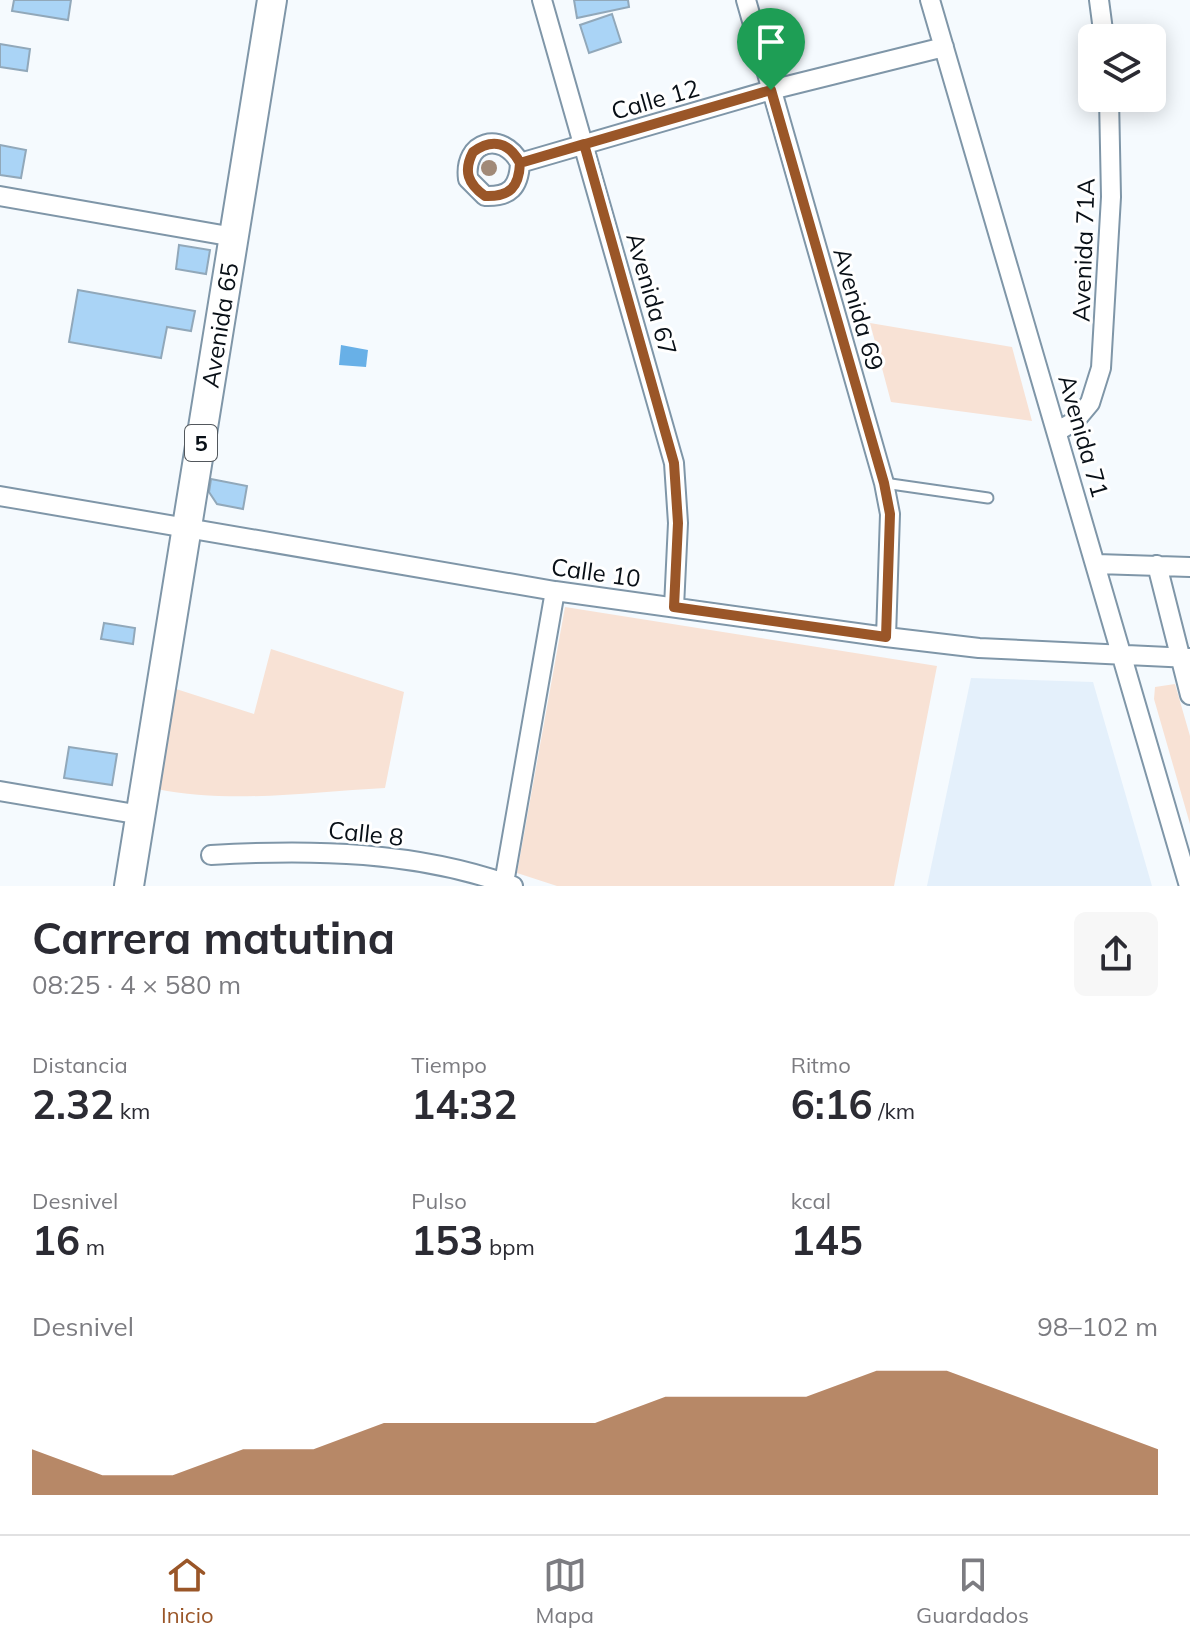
<!DOCTYPE html>
<html lang="es">
<head>
<meta charset="utf-8">
<style>
  :root { --surface:#fff; --page:#f7f7f7; --text:#2b2b33; --muted:#7c7c81; --line:#e1e1e2; --accent:#9a5628 }
  body { margin:0; font-family:Mulish,sans-serif; background:var(--page); color:var(--text); height:100vh; display:flex; flex-direction:column; font-size:30px; white-space:nowrap }
  * { box-sizing:border-box; margin:0 }
  p { font-size:26px; color:var(--muted) }
  .icon { flex:none; width:44px; height:44px; fill:none; stroke:currentColor; stroke-width:2; stroke-linecap:round; stroke-linejoin:round }
  .map { position:relative; height:886px; overflow:hidden }
  .drawer { display:flex; flex-direction:column; background:var(--surface); flex:1 }
  .drawer>* { flex:none }
  .buttons { position:absolute; left:1078px; top:24px; display:grid; gap:16px }
  .buttons a { display:grid; place-items:center; width:88px; height:88px; border-radius:12px; background:var(--surface); box-shadow:0 4px 20px #0003; font-size:40px }
  .pin { position:absolute; display:grid; place-items:center; width:68px; height:68px; color:#fff; margin:-82px -34px; border-radius:50% 50% 50% 0; rotate:-45deg; box-shadow:0 0 8px #0007 }
  .pin .icon { rotate:45deg }
  .round { display:grid; place-items:center; flex:none; width:84px; height:84px; border-radius:12px; background:var(--page) }
  .head { display:flex; align-items:center; justify-content:space-between; height:136px; padding:0 32px }
  h1 { font-size:44px; font-weight:700; line-height:60px }
  .stats { display:grid; grid-template-columns:repeat(3,1fr); gap:12px; height:136px; padding:8px 32px }
  .stats div { display:grid; align-content:center }
  .stats b { font-size:40px; font-weight:700 }
  .stats small { font-size:22px; font-weight:400 }
  .stats p { font-size:22px }
  .chart { height:224px; padding:16px 32px }
  .chart p { display:flex; justify-content:space-between }
  .chart svg { width:100%; height:144px; margin-top:8px; fill:var(--accent); opacity:.7 }
  .tab-bar { display:flex; justify-content:space-around; align-items:center; height:112px; border-top:2px solid var(--line); background:var(--surface); font-size:22px; color:var(--muted) }
  .tab-bar a { display:grid; justify-items:center; gap:4px }
  .tab-bar .current { color:var(--accent) }
  .map>svg:first-child { display:block }
  .built { fill:#e4f0fb }
  .green { fill:#f8e2d5 }
  .water { fill:#68b0e7 }
  .building { fill:#aad4f6; stroke:#91a8ba; stroke-width:2 }
  .lines { fill:none; stroke-linecap:round; stroke-linejoin:round }
  .lane-casing { stroke:#7f96a8; stroke-width:13 }
  .street-casing { stroke:#7f96a8; stroke-width:22 }
  .primary-casing { stroke:#7f96a8; stroke-width:32 }
  .lane { stroke:#fff; stroke-width:9 }
  .street { stroke:#fff; stroke-width:18 }
  .primary { stroke:#fff; stroke-width:28 }
  .tree { fill:#a18a78 }
  .route-casing { stroke:#fff; stroke-width:16 }
  .route { stroke:#9a5628; stroke-width:10 }
  .labels { text-anchor:middle; dominant-baseline:central; stroke-width:6; stroke-linejoin:round; paint-order:stroke }
  .shield { fill:#fff; stroke:#52575c; stroke-width:2 }
  .shield-label { font-size:22px; font-weight:bold; fill:#080f16 }
  .street-label { font-size:24px; fill:#080f16; stroke:#fff }
</style>
</head>
<body>
<div class="map">
<svg width="1190" height="886" viewBox="0 0 1190 886">
  <rect width="100%" height="100%" fill="#f5fafe"/>
  <path class="built" d="M 971,678 L 1093,682 L 1152,886 L 927,886 Z"/>
  <path class="green" d="M 870,323 L 1012,347 L 1032,421 L 891,402 Z
    M 565,607 L 937,666 L 894,886 L 557,886 L 517,873 Z
    M 271,649 L 404,692 L 385,788 C 310,792 231,804 157,789 L 173,688 L 254,714 Z
    M 1175,684 L 1190,736 L 1190,824 L 1154,699 L 1155,687 Z"/>
  <path class="water" d="M 341,345 L 368,350 L 366,367 L 339,365 Z"/>
  <path class="building" d="M 14,0 L 71,0 L 68,20 L 12,11 Z
    M 574,0 L 628,0 L 629,7 L 577,18 Z
    M 612,14 L 621,42 L 589,53 L 580,25 Z
    M 0,44 L 30,49 L 27,71 L 0,67 Z
    M 0,145 L 26,150 L 21,178 L 0,175 Z
    M 179,245 L 210,250 L 206,274 L 176,269 Z
    M 78,290 L 195,311 L 191,331 L 167,327 L 161,358 L 69,342 Z
    M 211,479 L 247,486 L 243,509 L 217,504 L 209,492 Z
    M 104,623 L 135,628 L 133,644 L 101,639 Z
    M 69,747 L 117,754 L 112,785 L 64,778 Z"/>
  <g class="lines">
    <g class="lane-casing">
      <path id="lane" d="M 884,483 L 988,498"/>
    </g>
    <g class="street-casing">
      <path id="street" d="M 542,0 L 674,463 L 678,523 L 674,607
        M 746,0 L 884,483 L 890,514 L 886,637
        M 930,0 L 1189,886
        M 1099,0 L 1104,38
        M 520,163 C 519,187 510,197 485,196 L 468,179 C 463,141 502,130 520,163 L 771,90 L 944,47
        M 0,196 L 234,237
        M 1058,431 L 1075,421 L 1090,403 L 1101,368 L 1111,197 L 1109,98
        M 0,496 L 555,591 L 886,637 L 979,648 L 1190,658
        M 1097,564 L 1190,567
        M 1157,565 L 1190,695
        M 0,791 L 141,815
        M 211,855 C 312,849 417,851 513,886
        M 504,883 L 555,591"/>
    </g>
    <g class="primary-casing">
      <g id="primary">
        <path id="s1" d="M 129,886 L 272,0"/>
      </g>
    </g>
    <use href="#lane" class="lane"/>
    <use href="#street" class="street"/>
    <use href="#primary" class="primary"/>
  </g>
  <circle class="tree" cx="489" cy="168" r="8"/>
  <g class="lines">
    <g class="route-casing">
      <path id="route" d="M 771,90 L 520,163 C 509,142 492,138 473,152 C 463,171 468,184 485,196 C 510,197 519,187 520,163 L 584,144 L 674,463 L 678,523 L 674,607 L 886,637 L 890,514 L 884,483 L 771,90"/>
    </g>
    <use href="#route" class="route"/>
  </g>
  <g class="labels">
    <rect class="shield" x="185" y="425" width="32" height="36" rx="6"/>
    <g class="shield-label">
      <text x="201" y="443">5</text>
    </g>
    <g class="street-label">
      <text transform="translate(655 99) rotate(-16)">Calle 12</text>
      <text transform="translate(1083 250) rotate(-88)">Avenida 71A</text>
      <text transform="translate(652 294) rotate(74)">Avenida 67</text>
      <text transform="translate(859 309) rotate(74)">Avenida 69</text>
      <text stroke="none"><textPath href="#s1" startOffset="568">Avenida 65</textPath></text>
      <text transform="translate(1084 436) rotate(74)">Avenida 71</text>
      <text transform="translate(596 572) rotate(8)">Calle 10</text>
      <text transform="translate(366 833) rotate(6)">Calle 8</text>
    </g>
  </g>
</svg>
<div class="buttons">
<a><svg class="icon" aria-label="layers" viewBox="0 0 24 24"><path d="M12 4l9 5-9 5-9-5zM3 14l9 5 9-5"/></svg></a>
</div>
<div class="pin" style="left:771px;top:90px;background:#1e9e55"><svg class="icon" aria-label="arrive" viewBox="0 0 24 24"><path d="M6 21V4h12l-3 4 3 4H6"/></svg></div>
</div>
<section class="drawer">
<div class="head"><div><h1>Carrera matutina</h1><p>08:25 · 4 × 580 m</p></div><a class="round"><svg class="icon" aria-label="share" viewBox="0 0 24 24"><path d="M12 15V3M7 8l5-5 5 5M5 13v7h14v-7"/></svg></a></div>
<div class="stats">
<div><p>Distancia</p><b>2.32<small> km</small></b></div>
<div><p>Tiempo</p><b>14:32</b></div>
<div><p>Ritmo</p><b>6:16<small> /km</small></b></div>
</div>
<div class="stats">
<div><p>Desnivel</p><b>16<small> m</small></b></div>
<div><p>Pulso</p><b>153<small> bpm</small></b></div>
<div><p>kcal</p><b>145</b></div>
</div>
<div class="chart"><p><span>Desnivel</span>98–102 m</p>
<svg viewBox="0 0 160 44" preserveAspectRatio="none"><path d="M0 44V30L10 38L20 38L30 30L40 30L50 22L60 22L70 22L80 22L90 14L100 14L110 14L120 6L130 6L140 14L150 22L160 30V44z"/></svg>
</div>
</section>
<nav class="tab-bar">
<a class="current"><svg class="icon" aria-label="home" viewBox="0 0 24 24"><path d="M3 11l9-7 9 7M6 9v11h12V9"/></svg>Inicio</a>
<a><svg class="icon" aria-label="map" viewBox="0 0 24 24"><path d="M3 6l6-2 6 2 6-2v14l-6 2-6-2-6 2zM9 4v14M15 6v14"/></svg>Mapa</a>
<a><svg class="icon" aria-label="saved" viewBox="0 0 24 24"><path d="M7 4h10v16l-5-4-5 4z"/></svg>Guardados</a>
</nav>
</body>
</html>
